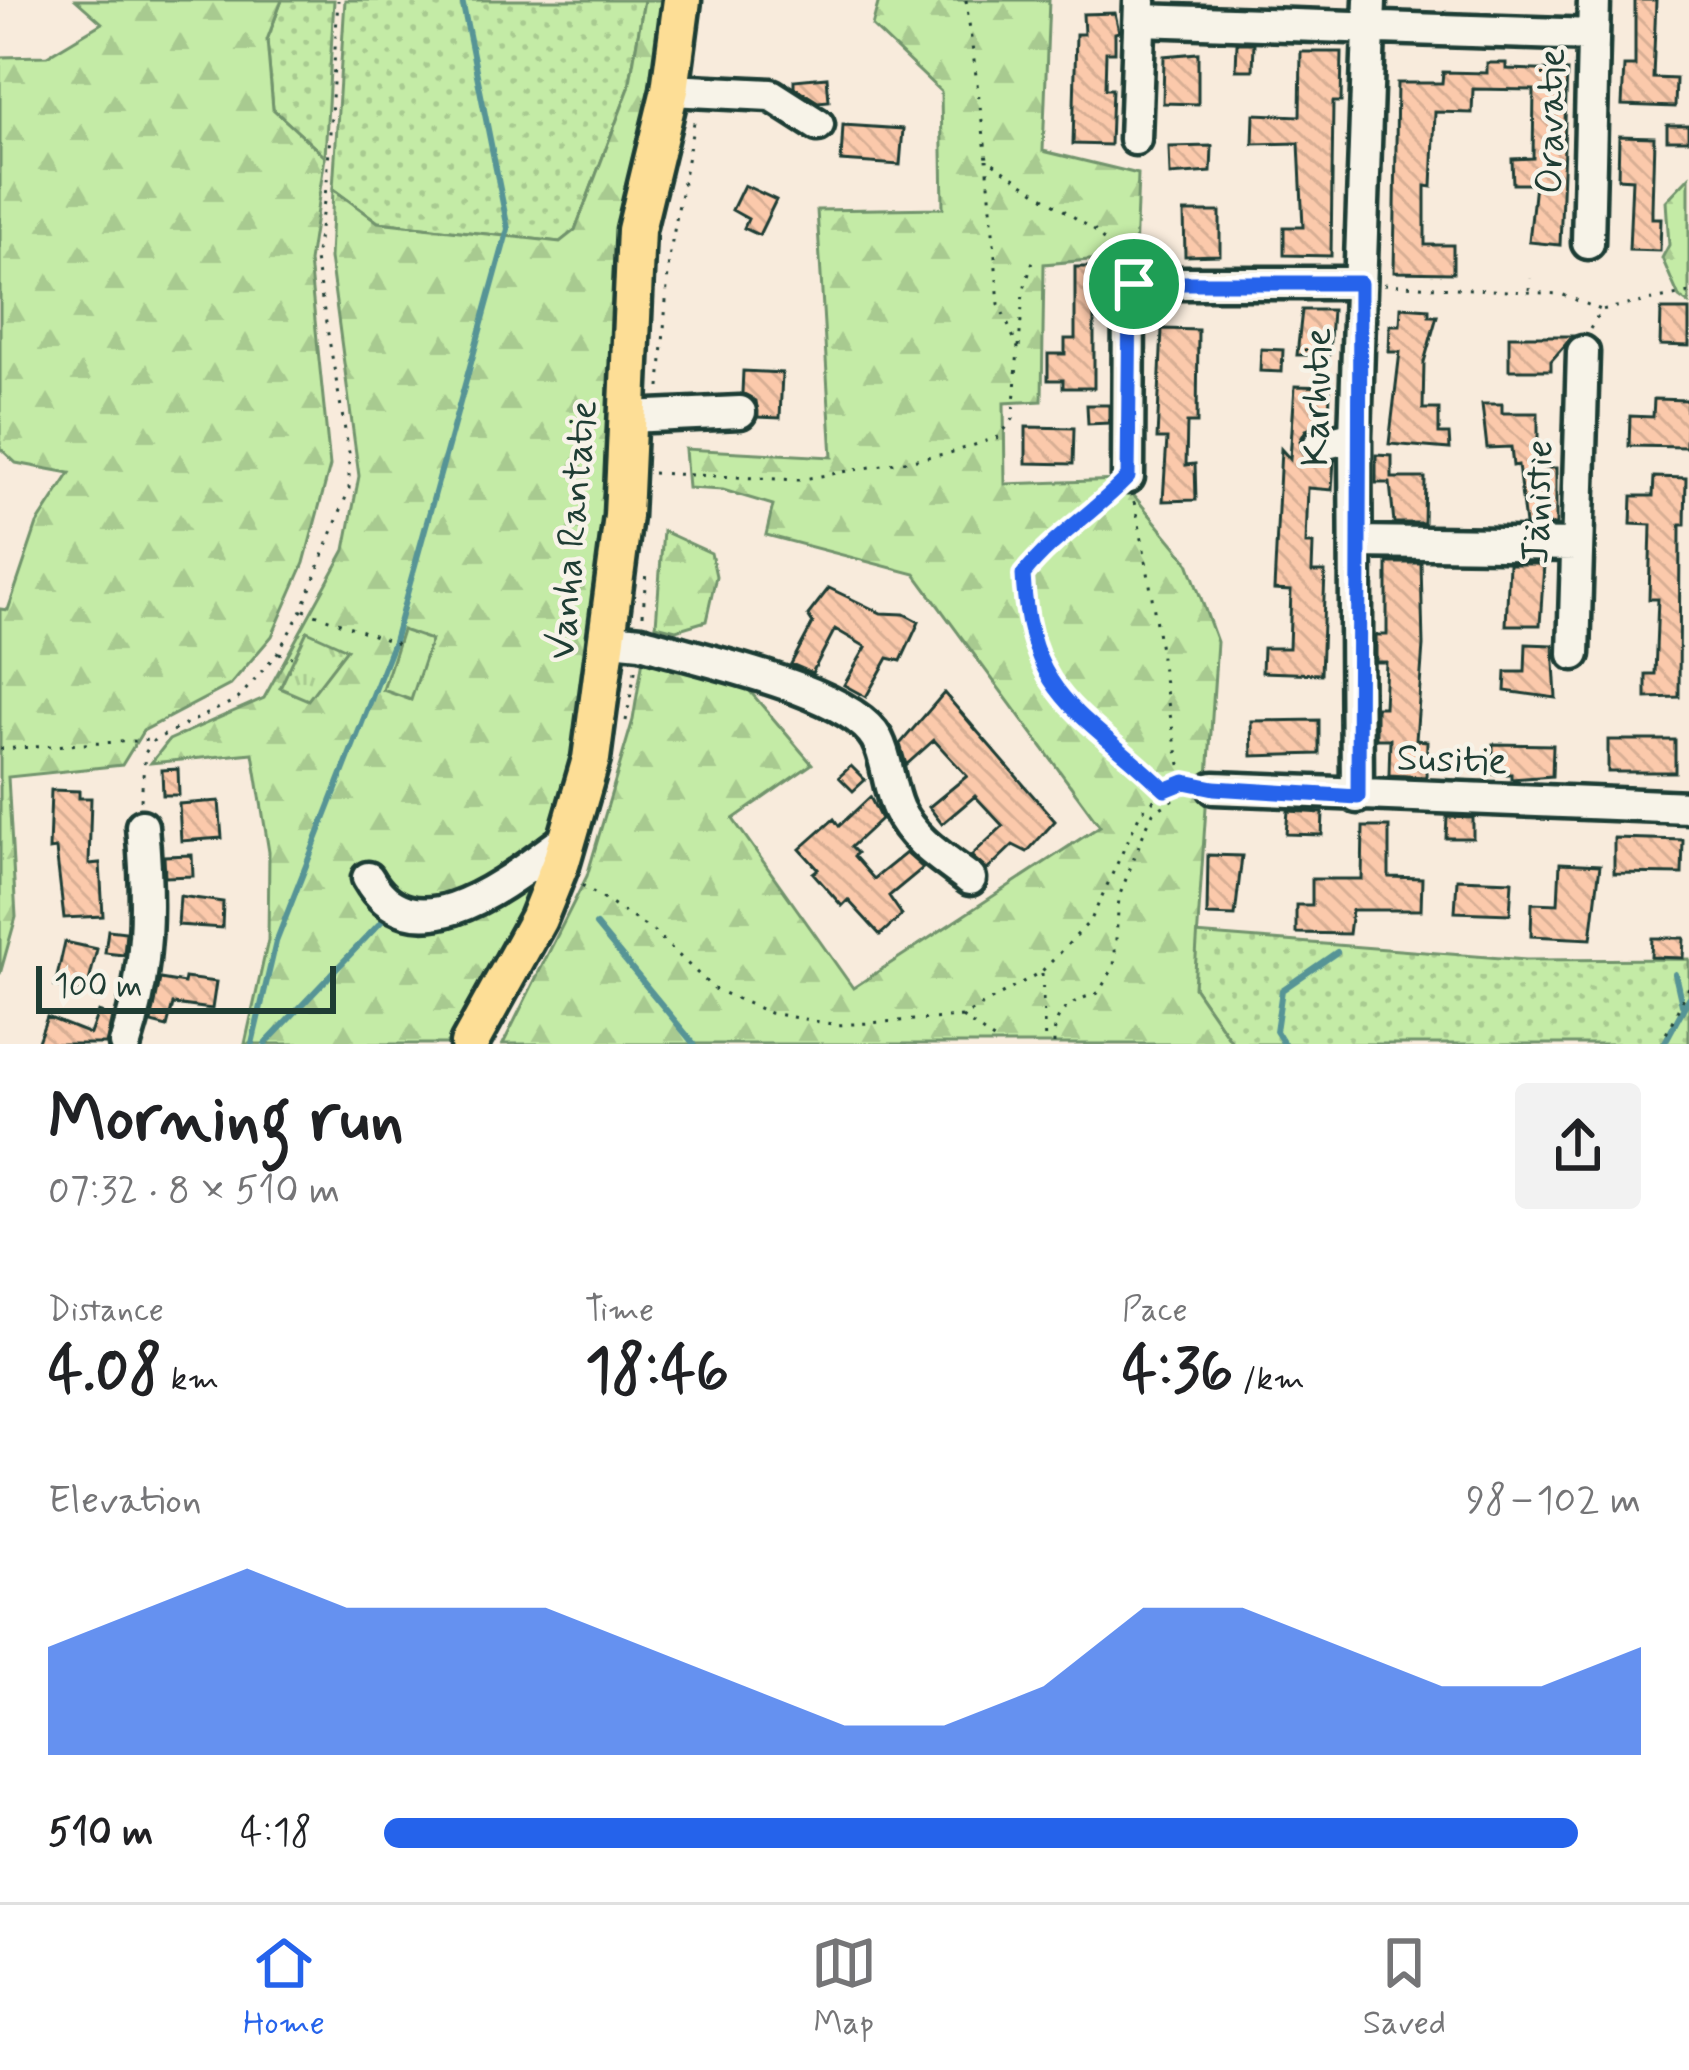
<!DOCTYPE html>
<html lang="en">
<head>
<meta charset="utf-8">
<style>
  :root { --surface:#fff; --page:#f2f2f2; --text:#202124; --muted:#757577; --line:#e0e0e0; --accent:#2563eb }
  body { margin:0; font-family:Mynerve,sans-serif; background:var(--page); color:var(--text); height:100vh; display:flex; flex-direction:column; font-size:45px; white-space:nowrap }
  * { box-sizing:border-box; margin:0 }
  p { font-size:39px; color:var(--muted) }
  .icon { flex:none; width:66px; height:66px; fill:none; stroke:currentColor; stroke-width:2; stroke-linecap:round; stroke-linejoin:round }
  .map { position:relative; height:1044px; overflow:hidden }
  .details { display:flex; flex-direction:column; background:var(--surface); flex:1 }
  .details>* { flex:none }
  .scale { position:absolute; left:36px; bottom:30px; width:300px; box-sizing:border-box; padding-left:12px; border:6px solid #1f3d34; border-top:0; font-size:33px; line-height:42px; white-space:nowrap; color:#1f3d34; -webkit-text-stroke:9px #f7f3e8; paint-order:stroke }
  .pin { position:absolute; display:grid; place-items:center; width:102px; height:102px; color:#fff; margin:-51px; border:6px solid #fff; border-radius:50%; box-shadow:0 3px 12px #0007 }
  .round { display:grid; place-items:center; flex:none; width:126px; height:126px; border-radius:12px; background:var(--page) }
  .headline { display:flex; align-items:center; justify-content:space-between; height:204px; padding:0 48px }
  h1 { font-size:66px; font-weight:700; line-height:90px }
  .stats { display:grid; grid-template-columns:repeat(3,1fr); gap:18px; height:204px; padding:12px 48px }
  .stats div { display:grid; align-content:center }
  .stats b { font-size:60px; font-weight:700 }
  .stats small { font-size:33px; font-weight:400 }
  .stats p { font-size:33px }
  .chart { height:336px; padding:24px 48px }
  .chart p { display:flex; justify-content:space-between }
  .chart svg { width:100%; height:216px; margin-top:12px; fill:var(--accent); opacity:.7 }
  ul { padding:0 48px; list-style:none; font-size:39px }
  li { display:grid; grid-template-columns:192px 144px 1fr; align-items:center; height:90px }
  li i { height:30px; border-radius:15px; background:var(--accent) }
  .tabs { display:flex; justify-content:space-around; align-items:center; height:168px; border-top:3px solid var(--line); background:var(--surface); font-size:33px; color:var(--muted) }
  .tabs a { display:grid; justify-items:center; gap:6px }
  .tabs .active { color:var(--accent) }
  .map>svg:first-child { display:block }
  .grass { fill:url(#grass-dots); stroke:#72946d; stroke-width:3 }
  .forest { fill:url(#forest-firs); stroke:#72946d; stroke-width:3 }
  .park { fill:url(#park-tufts); stroke:#72946d; stroke-width:3 }
  .pitch { fill:#c4eba6; stroke:#72946d; stroke-width:3 }
  .lines { fill:none; stroke-linecap:round; stroke-linejoin:round }
  .stream { stroke:#579496; stroke-width:6 }
  .building { fill:url(#building-back-hatch); stroke:#1f3d34; stroke-width:3 }
  .minor-casing { stroke:#1f3d34; stroke-width:39 }
  .major-casing { stroke:#1f3d34; stroke-width:45 }
  .path { stroke:#1f3d34; stroke-width:3; stroke-dasharray:3 9; stroke-linecap:butt }
  .minor { stroke:#f7f3e8; stroke-width:30 }
  .major { stroke:#fdde96; stroke-width:36 }
  .route-casing { stroke:#fff; stroke-width:24 }
  .route { stroke:#2563eb; stroke-width:15 }
  .labels { text-anchor:middle; dominant-baseline:central; stroke-width:9; stroke-linejoin:round; paint-order:stroke }
  .street-label { font-size:39px; fill:#1f3d34; stroke:#f7f3e8 }
</style>
</head>
<body>
<div class="map">
<svg width="1689" height="1044" viewBox="0 0 1689 1044">
  <defs>
    <pattern id="grass-dots" width="8" height="8" patternUnits="userSpaceOnUse" patternTransform="scale(3)"><rect width="8" height="8" fill="#c4eba6"/><path d="M2 2h.1M6 6h.1" fill="none" stroke="#a8ca90" stroke-width="1.8" stroke-linecap="round"/></pattern>
    <pattern id="forest-firs" width="22" height="20" patternUnits="userSpaceOnUse" patternTransform="scale(3)"><rect width="22" height="20" fill="#c4eba6"/><path d="M5 1l3.5 6h-7zM16 11l3.5 6h-7z" fill="#a8ca90"/></pattern>
    <pattern id="park-tufts" width="24" height="20" patternUnits="userSpaceOnUse" patternTransform="scale(3)"><rect width="24" height="20" fill="#c4eba6"/><path d="M3 7l-1-3M5 7V3M7 7l1-3M15 17l-1-3M17 17v-4M19 17l1-3" fill="none" stroke="#a8ca90"/></pattern>
    <pattern id="building-back-hatch" width="6" height="6" patternUnits="userSpaceOnUse" patternTransform="scale(3)"><rect width="6" height="6" fill="#fbc9ab"/><path d="M-1 5l2 2M0 0l6 6M5-1l2 2" fill="none" stroke="#d7ae94"/></pattern>
  </defs>
  <rect width="100%" height="100%" fill="#f8ebdc"/>
  <filter id="ink" filterUnits="userSpaceOnUse"><feTurbulence type="fractalNoise" baseFrequency=".00833" numOctaves="2"/><feDisplacementMap in="SourceGraphic" scale="24" xChannelSelector="R" yChannelSelector="G"/><feConvolveMatrix kernelMatrix="1 2 1 2 8 2 1 2 1" color-interpolation-filters="sRGB"/></filter>
  <g filter="url(#ink)">
    <path class="grass" d="M 282,0 L 334,0 L 325,157 L 273,109 L 267,40 Z
      M 345,0 L 644,0 L 629,88 L 575,230 L 560,242 L 378,222 L 333,189 Z
      M 1195,934 L 1526,960 L 1689,959 L 1689,1044 L 1233,1044 L 1194,987 Z"/>
    <path class="forest" d="M 76,0 L 282,0 L 267,40 L 273,109 L 325,157 L 309,262 L 330,466 L 304,563 L 272,636 L 230,685 L 143,731 L 122,765 L 8,777 L 16,917 L 0,974 L 0,609 L 8,610 L 37,524 L 70,473 L 16,463 L 0,448 L 0,57 L 47,56 L 102,23 Z
      M 644,0 L 670,0 L 615,418 L 587,713 L 552,867 L 453,1044 L 245,1044 L 268,940 L 269,852 L 253,753 L 151,763 L 169,740 L 264,698 L 345,550 L 359,476 L 330,258 L 333,189 L 378,222 L 560,242 L 575,230 L 629,88 Z
      M 879,0 L 1049,0 L 1043,151 L 1138,174 L 1135,256 L 1044,264 L 1042,401 L 1004,403 L 1005,484 L 1121,480 L 1187,560 L 1217,642 L 1194,987 L 1233,1044 L 503,1044 L 587,876 L 633,720 L 644,653 L 748,689 L 812,764 L 733,819 L 853,988 L 1100,826 L 915,574 L 766,535 L 773,505 L 723,490 L 688,488 L 685,449 L 832,457 L 817,210 L 943,208 L 941,92 L 872,26 Z
      M 1689,177 L 1689,304 L 1679,297 L 1662,258 L 1669,245 L 1666,201 Z
      M 663,531 L 711,553 L 716,576 L 706,621 L 676,630 L 656,625 Z"/>
    <path class="park" d="M 307,631 L 347,649 L 308,700 L 280,688 Z"/>
    <path class="pitch" d="M 402,630 L 431,640 L 411,700 L 383,690 Z"/>
    <g class="lines">
      <path class="stream" d="M 394,641 L 508,229 L 462,0
        M 596,925 L 694,1044
        M 1675,974 L 1682,1005
        M 252,1044 L 276,942 L 393,644
        M 265,1044 L 382,921
        M 1284,1044 L 1276,1031 L 1282,990 L 1337,952
        M 1664,1044 L 1689,998"/>
    </g>
    <path class="building" d="M 1635,0 L 1656,0 L 1653,78 L 1676,79 L 1675,107 L 1622,105 L 1624,66 L 1635,66 Z
      M 1115,13 L 1119,32 L 1115,33 L 1115,52 L 1106,52 L 1105,89 L 1112,89 L 1110,145 L 1073,144 L 1076,34 L 1084,34 L 1083,14 Z
      M 1237,43 L 1254,43 L 1253,70 L 1236,70 Z
      M 1301,52 L 1342,52 L 1341,102 L 1333,102 L 1331,256 L 1284,255 L 1284,227 L 1303,227 L 1299,143 L 1253,144 L 1254,114 L 1300,116 Z
      M 1198,53 L 1198,104 L 1163,103 L 1164,56 Z
      M 1487,63 L 1506,63 L 1506,69 L 1567,71 L 1560,245 L 1529,242 L 1535,184 L 1513,184 L 1512,159 L 1533,158 L 1534,90 L 1473,89 L 1472,113 L 1435,112 L 1432,187 L 1425,186 L 1425,245 L 1453,245 L 1453,273 L 1394,272 L 1397,83 L 1442,83 L 1443,72 L 1487,73 Z
      M 827,77 L 829,101 L 818,102 L 794,87 L 794,80 Z
      M 843,125 L 903,129 L 900,165 L 841,161 Z
      M 1667,125 L 1688,125 L 1688,140 L 1667,140 Z
      M 1619,136 L 1654,137 L 1652,209 L 1652,218 L 1661,218 L 1660,251 L 1629,250 L 1632,179 L 1618,178 Z
      M 1212,146 L 1211,172 L 1170,175 L 1169,147 Z
      M 744,185 L 776,200 L 759,235 L 744,228 L 748,219 L 732,210 Z
      M 1184,212 L 1220,212 L 1220,255 L 1185,256 Z
      M 1075,267 L 1109,267 L 1109,317 L 1094,317 L 1094,388 L 1063,388 L 1063,380 L 1048,380 L 1048,354 L 1065,354 L 1065,339 L 1075,339 Z
      M 1401,307 L 1429,309 L 1429,316 L 1437,316 L 1424,362 L 1423,409 L 1439,409 L 1439,434 L 1449,434 L 1450,449 L 1389,444 L 1400,352 L 1389,352 L 1390,325 L 1400,325 Z
      M 1302,310 L 1332,310 L 1329,355 L 1297,355 Z
      M 1661,310 L 1689,310 L 1689,346 L 1660,345 Z
      M 1162,329 L 1198,330 L 1197,423 L 1187,423 L 1186,465 L 1195,464 L 1196,500 L 1163,501 L 1167,439 L 1157,439 Z
      M 1509,336 L 1573,336 L 1551,361 L 1551,370 L 1509,370 Z
      M 1261,349 L 1283,350 L 1282,372 L 1260,371 Z
      M 743,371 L 782,373 L 780,418 L 758,417 L 756,401 L 742,393 Z
      M 1295,386 L 1330,387 L 1329,422 L 1306,430 L 1300,441 L 1306,459 L 1334,461 L 1332,490 L 1308,488 L 1306,544 L 1313,544 L 1312,572 L 1325,572 L 1321,674 L 1262,672 L 1263,648 L 1289,648 L 1291,591 L 1274,590 L 1281,449 L 1290,459 Z
      M 1654,399 L 1687,400 L 1686,447 L 1629,446 L 1630,416 L 1653,417 Z
      M 1482,404 L 1502,404 L 1502,413 L 1538,413 L 1538,468 L 1556,468 L 1556,525 L 1525,525 L 1518,465 L 1513,466 L 1511,447 L 1487,448 Z
      M 1087,405 L 1109,405 L 1109,423 L 1088,424 Z
      M 1026,427 L 1074,428 L 1073,464 L 1026,463 Z
      M 1376,455 L 1392,456 L 1392,478 L 1425,478 L 1424,523 L 1394,523 L 1390,483 L 1376,483 Z
      M 1654,477 L 1686,478 L 1685,525 L 1680,525 L 1679,697 L 1646,698 L 1646,674 L 1655,674 L 1658,599 L 1649,599 L 1651,525 L 1631,524 L 1632,496 L 1653,496 Z
      M 1387,563 L 1421,563 L 1423,646 L 1416,740 L 1427,741 L 1426,777 L 1389,775 L 1390,739 L 1376,739 L 1376,707 L 1384,707 L 1386,662 L 1376,662 L 1376,635 L 1387,635 Z
      M 1509,564 L 1544,564 L 1540,625 L 1506,625 Z
      M 829,588 L 881,613 L 904,614 L 919,622 L 901,661 L 888,658 L 866,697 L 844,685 L 866,647 L 835,629 L 812,673 L 791,664 L 813,623 L 808,615 Z
      M 1526,644 L 1553,645 L 1556,698 L 1505,691 L 1506,672 L 1525,672 Z
      M 944,693 L 1055,821 L 1027,852 L 1013,845 L 987,870 L 971,856 L 1003,826 L 975,796 L 942,824 L 929,807 L 967,776 L 934,740 L 906,765 L 900,744 Z
      M 1319,720 L 1319,754 L 1252,756 L 1251,721 Z
      M 1608,740 L 1675,740 L 1675,772 L 1608,772 Z
      M 1493,744 L 1553,745 L 1552,776 L 1511,779 L 1511,774 L 1493,774 Z
      M 851,766 L 865,780 L 853,791 L 839,777 Z
      M 178,769 L 179,795 L 163,795 L 162,770 Z
      M 51,790 L 79,791 L 79,798 L 91,798 L 89,864 L 100,863 L 103,916 L 64,918 L 56,849 L 49,850 Z
      M 870,797 L 881,819 L 851,847 L 857,853 L 854,856 L 874,879 L 906,853 L 923,868 L 889,896 L 902,915 L 880,935 L 848,900 L 842,906 L 813,873 L 818,869 L 800,849 L 834,819 L 839,826 Z
      M 219,801 L 222,838 L 181,841 L 179,804 Z
      M 1288,811 L 1323,813 L 1322,835 L 1286,834 Z
      M 1447,817 L 1473,818 L 1473,838 L 1446,838 Z
      M 1363,827 L 1389,827 L 1389,877 L 1422,878 L 1421,910 L 1352,910 L 1349,934 L 1296,933 L 1296,905 L 1312,905 L 1312,879 L 1362,879 Z
      M 1614,838 L 1683,840 L 1682,874 L 1614,873 Z
      M 192,855 L 193,876 L 165,877 L 164,856 Z
      M 1208,855 L 1242,856 L 1235,916 L 1207,915 Z
      M 1560,863 L 1600,865 L 1591,939 L 1531,936 L 1532,903 L 1558,904 Z
      M 1457,879 L 1512,881 L 1510,914 L 1455,912 Z
      M 180,896 L 223,902 L 222,928 L 178,925 Z
      M 108,930 L 126,932 L 124,955 L 105,953 Z
      M 1652,938 L 1684,938 L 1683,958 L 1651,957 Z
      M 65,942 L 97,949 L 86,994 L 55,986 Z
      M 185,978 L 216,982 L 212,1009 L 173,1004 L 167,1027 L 151,1023 L 160,979 L 184,983 Z
      M 98,1012 L 112,1017 L 106,1044 L 37,1044 L 47,1017 L 90,1034 Z"/>
    <g class="lines">
      <g class="minor-casing">
        <path id="minor" d="M 1140,20 L 1593,35
          M 670,90 L 771,95 L 818,125
          M 1135,139 L 1140,2
          M 1588,243 L 1594,0
          M 628,417 L 740,412
          M 1319,445 L 1355,436
          M 1128,477 L 1129,292 L 1134,283 L 1360,283
          M 1356,542 L 1577,545
          M 611,639 L 641,642 C 696,659 849,689 877,739 C 888,760 888,787 898,809 C 912,840 944,859 970,879
          M 1574,654 L 1583,352
          M 1214,788 L 1689,807
          M 1357,797 L 1355,436 L 1370,0
          M 368,878 C 417,963 516,874 569,837
          M 125,1044 C 149,969 149,903 142,826"/>
      </g>
      <g class="major-casing">
        <path id="major" d="M 469,1044 L 538,919 L 561,862 L 591,759 L 623,516 L 636,230 L 670,90 L 682,0"/>
      </g>
      <path class="path" d="M 966,0 L 987,159 L 1098,233 L 1118,260
        M 1384,284 L 1561,294 L 1601,310
        M 1529,290 L 1530,278
        M 1590,329 L 1601,310 L 1689,293
        M 1019,347 L 1023,292 L 1033,261
        M 660,387 L 669,258 L 695,117
        M 653,473 L 798,480 L 950,453 L 999,437 L 1013,419 L 1018,348 L 999,304 L 987,159
        M 1111,496 L 1052,539 L 1023,575 C 1029,701 1085,712 1165,790
        M 1134,502 C 1156,594 1161,689 1184,781
        M 304,610 L 398,644
        M 643,615 L 646,570
        M 279,653 L 292,657
        M 626,721 L 636,666
        M 0,749 L 152,740
        M 141,800 L 145,753 L 154,740 L 238,699 L 278,652 L 302,610 L 349,489 L 349,453 L 315,260 L 327,182 L 338,0
        M 582,885 L 653,931 L 714,989 L 770,1013 L 837,1025 L 962,1017 L 1042,971 L 1058,955 L 1091,920 L 1141,812 L 1165,790 L 1189,782
        M 1042,974 L 1045,1044
        M 962,1017 L 999,1044
        M 1054,1044 C 1053,1010 1069,1002 1098,993 L 1114,967 L 1119,897 L 1143,835 L 1153,813 L 1188,790
        M 1661,1044 L 1689,987"/>
      <use href="#minor" class="minor"/>
      <use href="#major" class="major"/>
    </g>
  </g>
  <g class="lines" filter="url(#ink)">
    <g class="route-casing">
      <path id="route" d="M 1360,283 L 1358,797 L 1214,788 L 1185,782 L 1165,790 C 1085,712 1029,701 1023,575 C 1054,536 1094,513 1128,477 L 1130,287 L 1139,283 Z"/>
    </g>
    <use href="#route" class="route"/>
  </g>
  <g class="labels">
    <g class="street-label">
      <text transform="translate(1552 121) rotate(-89)">Oravatie</text>
      <text transform="translate(1318 397) rotate(-89)">Karhutie</text>
      <text transform="translate(1539 502) rotate(-88)">Jänistie</text>
      <text transform="translate(574 530) rotate(-85)">Vanha Rantatie</text>
      <text transform="translate(1452 761) rotate(2)">Susitie</text>
    </g>
  </g>
</svg>
<div class="scale">100 m</div>
<div class="pin" style="left:1134px;top:284px;background:#1e9e55"><svg class="icon" aria-label="arrive" viewBox="0 0 24 24"><path d="M6 21V4h12l-3 4 3 4H6"/></svg></div>
</div>
<section class="details">
<div class="headline"><div><h1>Morning run</h1><p>07:32 · 8 × 510 m</p></div><a class="round"><svg class="icon" aria-label="share" viewBox="0 0 24 24"><path d="M12 15V3M7 8l5-5 5 5M5 13v7h14v-7"/></svg></a></div>
<div class="stats">
<div><p>Distance</p><b>4.08<small> km</small></b></div>
<div><p>Time</p><b>18:46</b></div>
<div><p>Pace</p><b>4:36<small> /km</small></b></div>
</div>
<div class="chart"><p><span>Elevation</span>98–102 m</p>
<svg viewBox="0 0 160 44" preserveAspectRatio="none"><path d="M0 44V22L10 14L20 6L30 14L40 14L50 14L60 22L70 30L80 38L90 38L100 30L110 14L120 14L130 22L140 30L150 30L160 22V44z"/></svg>
</div>
<ul>
<li><b>510 m</b>4:18<i style="width:95%"></i></li>
</ul>
</section>
<nav class="tabs">
<a class="active"><svg class="icon" aria-label="home" viewBox="0 0 24 24"><path d="M3 11l9-7 9 7M6 9v11h12V9"/></svg>Home</a>
<a><svg class="icon" aria-label="map" viewBox="0 0 24 24"><path d="M3 6l6-2 6 2 6-2v14l-6 2-6-2-6 2zM9 4v14M15 6v14"/></svg>Map</a>
<a><svg class="icon" aria-label="saved" viewBox="0 0 24 24"><path d="M7 4h10v16l-5-4-5 4z"/></svg>Saved</a>
</nav>
</body>
</html>
